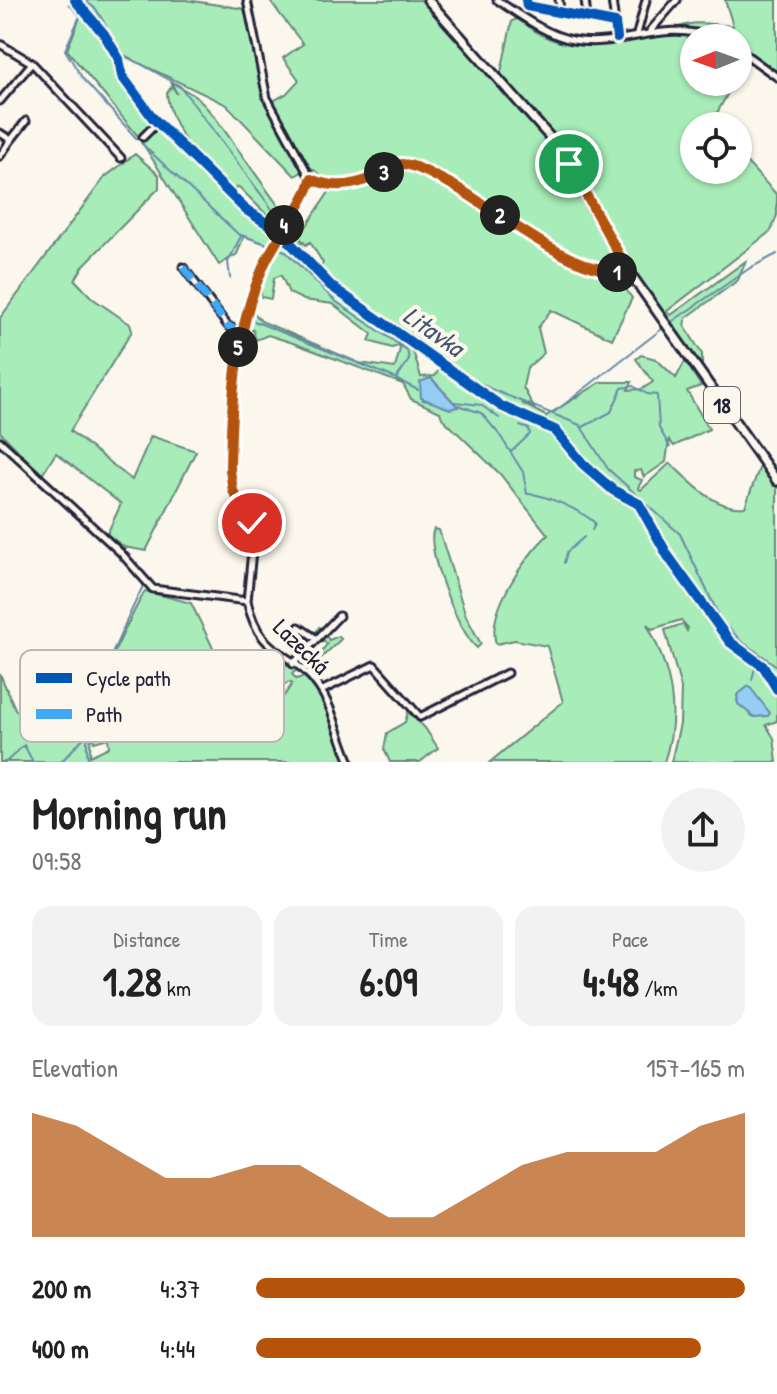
<!DOCTYPE html>
<html lang="en">
<head>
<meta charset="utf-8">
<style>
  :root { --surface:#fff; --page:#f2f2f2; --text:#222; --muted:#767676; --accent:#b45309 }
  body { margin:0; font-family:"Patrick Hand",sans-serif; background:var(--page); color:var(--text); height:100vh; display:flex; flex-direction:column; font-size:30px; white-space:nowrap }
  * { box-sizing:border-box; margin:0 }
  p { font-size:26px; color:var(--muted) }
  .icon { flex:none; width:44px; height:44px; fill:none; stroke:currentColor; stroke-width:2; stroke-linecap:round; stroke-linejoin:round }
  .map { position:relative; height:762px; overflow:hidden }
  .side { display:flex; flex-direction:column; background:var(--surface); flex:1 }
  .side>* { flex:none }
  .needle { width:52px; rotate:269deg }
  .fabs { position:absolute; left:680px; top:24px; display:grid; gap:16px }
  .fabs a { display:grid; place-items:center; width:72px; height:72px; border-radius:50%; background:var(--surface); box-shadow:0 2px 6px #0004; font-size:40px }
  .pin { position:absolute; display:grid; place-items:center; width:68px; height:68px; color:#fff; margin:-34px; border:4px solid #fff; border-radius:50%; box-shadow:0 2px 8px #0007 }
  .km { position:absolute; width:40px; height:40px; margin:-20px; border-radius:50%; background:#222; color:#fff; font-size:22px; line-height:40px; text-align:center }
  .round { display:grid; place-items:center; flex:none; width:84px; height:84px; border-radius:42px; background:var(--page) }
  .headline { display:flex; align-items:center; justify-content:space-between; height:136px; padding:0 32px }
  h1 { font-size:44px; font-weight:700; line-height:60px }
  .metrics { display:grid; grid-template-columns:repeat(3,1fr); gap:12px; height:136px; padding:8px 32px }
  .metrics div { display:grid; align-content:center; border-radius:20px; background:var(--page); text-align:center }
  .metrics b { font-size:40px; font-weight:700 }
  .metrics small { font-size:22px; font-weight:400 }
  .metrics p { font-size:22px }
  .chart { height:224px; padding:16px 32px }
  .chart p { display:flex; justify-content:space-between }
  .chart svg { width:100%; height:144px; margin-top:8px; fill:var(--accent); opacity:.7 }
  ul { padding:0 32px; list-style:none; font-size:26px }
  li { display:grid; grid-template-columns:128px 96px 1fr; align-items:center; height:60px }
  li i { height:20px; border-radius:10px; background:var(--accent) }
  .map>svg:first-child { display:block }
  .green { fill:#a8edb9; stroke:#65887a; stroke-width:2; fill-rule:evenodd }
  .water { fill:#95cdf4; stroke:#6789aa; stroke-width:2 }
  .lines { fill:none; stroke-linecap:round; stroke-linejoin:round }
  .stream { stroke:#6789aa; stroke-width:2 }
  .minor-casing { stroke:#22223b; stroke-width:11 }
  .major-casing { stroke:#22223b; stroke-width:13 }
  .minor { stroke:#fbf7ec; stroke-width:5 }
  .major { stroke:#fbf7ec; stroke-width:7 }
  .quiet { stroke:#3fa9f5; stroke-width:8; stroke-dasharray:16 8; stroke-linecap:butt }
  .cycleway-casing { stroke:#fbf7ec; stroke-width:15 }
  .cycleway { stroke:#0057b8; stroke-width:10 }
  .route-casing { stroke:#fff; stroke-width:16 }
  .route { stroke:#b45309; stroke-width:10 }
  .labels { text-anchor:middle; dominant-baseline:central; stroke-width:8; stroke-linejoin:round; paint-order:stroke }
  .shield { fill:#fbf7ec; stroke:#636270; stroke-width:2 }
  .shield-label { font-size:22px; font-weight:bold; fill:#22223b }
  .street-label { font-size:24px; fill:#22223b; stroke:#fbf7ec }
  .water-label { font-size:26px; font-style:italic; fill:#445572; stroke:#fbf7ec }
  .key { fill:#fbf7ec; stroke:#bab7b7; stroke-width:2 }
  .key-label { font-size:22px; fill:#22223b }
</style>
</head>
<body>
<div class="map">
<svg width="777" height="762" viewBox="0 0 777 762">
  <rect width="100%" height="100%" fill="#fbf7ec"/>
  <filter id="ink" filterUnits="userSpaceOnUse"><feTurbulence type="fractalNoise" baseFrequency=".0125" numOctaves="2"/><feDisplacementMap in="SourceGraphic" scale="16" xChannelSelector="R" yChannelSelector="G"/><feConvolveMatrix kernelMatrix="1 2 1 2 8 2 1 2 1" color-interpolation-filters="sRGB"/></filter>
  <g filter="url(#ink)">
    <path class="green" d="M 87,0 L 186,0 L 245,9 L 266,105 L 286,94 L 299,80 L 283,58 L 303,44 L 269,0 L 421,0 L 553,143 L 622,267 L 603,269 L 548,242 L 449,181 L 405,161 L 392,163 L 353,181 L 329,182 L 310,167 L 295,176 L 227,105 L 118,53 L 121,75 L 152,118 L 247,212 L 268,225 L 301,257 L 321,267 L 323,263 L 310,242 L 306,245 L 301,239 L 304,252 L 239,187 L 228,190 C 202,163 170,131 167,93 L 172,86 L 177,94 L 171,82 L 197,97 L 214,116 L 300,236 L 331,189 L 355,186 L 400,168 L 435,181 L 567,261 L 622,284 L 632,298 L 612,339 L 551,310 L 538,328 L 544,353 L 527,368 L 523,387 L 534,408 L 522,403 L 546,416 L 601,382 L 632,382 L 628,390 L 642,389 L 653,382 L 636,359 L 641,355 L 656,359 L 676,378 L 685,361 L 701,386 L 687,391 L 709,429 L 674,446 L 669,440 L 666,462 L 644,477 L 641,470 L 634,471 L 634,477 L 642,480 L 638,488 L 641,490 L 670,463 C 690,481 715,511 745,507 L 760,466 L 777,486 L 777,721 L 766,725 L 774,738 L 777,762 L 671,762 L 680,724 L 681,688 L 665,630 L 683,624 L 687,631 L 688,628 L 681,620 L 652,629 L 647,624 C 671,670 681,712 664,762 L 490,762 L 563,702 L 547,646 L 515,640 L 496,644 C 486,612 525,556 548,535 L 500,474 L 442,418 L 440,412 L 411,399 L 403,384 L 293,343 L 268,335 L 256,340 L 253,330 L 242,330 L 239,325 L 243,310 L 250,308 L 261,321 L 359,363 L 395,368 L 401,345 L 392,348 L 369,341 L 372,334 L 333,304 L 304,300 L 289,293 L 281,275 L 274,278 L 271,299 L 261,297 L 262,269 L 273,246 L 244,236 L 237,254 L 219,265 L 138,136 L 67,50 ZM 402,336 L 441,366 L 435,376 L 421,377 L 414,354 ZM 431,378 L 458,407 L 423,400 ZM 749,686 L 760,705 L 760,716 L 751,715 L 737,701 Z
      M 725,0 L 777,0 L 777,74 L 773,79 L 749,61 L 738,76 L 738,38 L 694,38 L 694,82 L 734,82 L 717,113 L 720,126 L 694,126 L 694,170 L 738,170 L 738,153 L 777,195 L 777,215 L 771,231 L 666,312 L 671,315 L 746,261 L 738,280 L 686,318 L 684,325 L 702,354 L 702,366 L 729,406 L 629,269 L 550,132 L 502,78 L 501,72 L 512,21 L 520,18 C 565,67 636,38 690,24 C 701,21 720,26 733,26 Z
      M 135,154 L 159,175 L 159,188 L 84,265 L 75,280 L 92,298 L 130,324 L 132,331 L 70,431 L 132,480 L 151,436 L 196,451 L 146,551 L 124,547 L 107,534 L 121,504 L 56,453 L 42,475 L 0,432 L 0,318 L 105,177 Z
      M 434,529 L 439,530 L 466,616 L 481,644 L 477,648 C 459,633 424,548 434,529 Z
      M 145,591 L 191,603 L 235,693 L 256,720 L 268,720 L 275,715 L 265,705 L 284,696 L 292,684 L 290,682 L 274,689 L 268,696 L 262,698 L 251,690 L 245,676 L 272,676 L 277,662 L 291,666 L 297,657 L 302,660 L 308,655 L 316,659 L 327,644 L 324,641 L 313,646 L 304,645 L 306,639 L 311,640 L 319,627 L 329,640 L 339,636 L 341,639 L 321,658 L 320,668 L 307,673 L 300,667 L 292,674 L 296,679 L 306,676 L 324,701 L 349,762 L 0,762 L 0,674 L 16,711 L 56,704 C 65,719 74,726 91,721 L 90,756 L 109,747 L 108,738 L 94,742 C 81,711 129,620 145,591 Z
      M 408,712 L 425,728 L 438,748 L 420,762 L 390,762 L 384,749 L 387,733 L 405,722 Z"/>
    <path class="water" d="M 431,378 L 458,407 L 450,409 L 421,398 L 420,382 Z
      M 749,686 L 770,713 L 768,716 L 754,717 L 738,704 L 737,695 Z"/>
    <g class="lines">
      <path class="stream" d="M 84,0 L 96,9 L 123,54 L 180,86 L 284,225
        M 69,4 L 80,16 L 65,50 L 83,79 L 137,139
        M 141,143 L 238,234 L 269,245
        M 288,230 L 335,283 L 460,372 L 491,389 L 580,425 L 608,469 L 680,534 L 721,620 L 741,641 L 777,666
        M 276,248 L 285,251 L 335,301 L 407,350 L 409,360 L 396,379 L 418,390
        M 230,278 L 228,262 L 241,236
        M 249,313 L 254,321 L 395,378
        M 455,402 L 481,405 L 499,418
        M 458,405 L 481,413 L 499,434 L 523,472 L 527,494 C 543,493 582,511 595,523 L 592,530
        M 553,413 L 667,325 L 750,268 L 777,254
        M 583,427 L 611,412 L 622,388 L 633,386 L 647,394 L 657,395 L 659,428 L 670,447
        M 511,452 L 530,434 L 529,429 L 520,426
        M 564,563 L 567,552 L 584,537
        M 756,651 L 757,661
        M 752,680 L 756,663
        M 6,762 L 24,745 L 33,762
        M 61,762 L 87,734
        M 89,762 C 76,722 125,624 143,586"/>
      <g class="minor-casing">
        <path id="minor" d="M 247,0 L 267,98 L 311,179
          M 497,0 C 520,15 546,35 573,40 C 622,49 663,18 713,38
          M 559,0 L 560,12
          M 585,0 L 587,17
          M 612,0 L 617,38
          M 527,6 L 615,23
          M 650,31 L 677,0
          M 637,34 L 646,0
          M 0,44 L 32,63 L 121,158
          M 738,49 L 777,77
          M 0,101 L 32,63
          M 0,133 L 11,140 L 0,156
          M 143,137 L 158,122
          M 11,140 L 26,121
          M 311,179 C 308,199 274,241 264,265 C 235,329 230,399 230,470 L 233,491 L 254,531 L 247,601 C 260,659 292,649 318,686 C 333,707 339,738 350,762
          M 311,179 C 335,190 358,186 381,173 C 387,170 396,163 403,164 C 417,165 437,177 448,183 C 489,204 583,283 627,269
          M 280,232 L 331,286 L 389,328
          M 183,267 L 228,326 L 240,332
          M 0,441 L 121,553 L 153,589 L 247,601
          M 317,639 L 339,616
          M 293,664 L 317,639 L 299,627
          M 321,691 L 374,665 L 420,717 L 507,673"/>
      </g>
      <g class="major-casing">
        <path id="major" d="M 428,0 L 556,144 L 627,269 L 777,481"/>
      </g>
      <use href="#minor" class="minor"/>
      <use href="#major" class="major"/>
      <path class="quiet" d="M 183,267 L 228,326 L 240,332"/>
      <g class="cycleway-casing">
        <path id="cycleway" d="M 75,0 L 104,34 L 119,59 L 122,76 L 153,118 L 245,209 L 280,232 L 331,286 L 501,406 L 555,430 L 583,464 L 613,490 L 639,504 L 668,556 L 730,642 L 764,667 L 777,689
          M 526,0 L 527,6 L 615,23 L 617,38"/>
      </g>
      <use href="#cycleway" class="cycleway"/>
    </g>
  </g>
  <g class="lines" filter="url(#ink)">
    <g class="route-casing">
      <path id="route" d="M 252,523 L 233,491 L 230,470 C 231,399 235,330 264,265 C 274,241 308,199 311,179 C 335,190 358,186 381,173 C 387,170 396,163 403,164 C 417,165 436,177 449,183 C 491,205 581,283 627,269 L 569,164"/>
    </g>
    <use href="#route" class="route"/>
  </g>
  <g class="labels">
    <rect class="shield" x="704" y="387" width="36" height="36" rx="6"/>
    <g class="shield-label">
      <text x="722" y="405">18</text>
    </g>
    <g class="street-label">
      <text transform="translate(302 646) rotate(44)">Lazecká</text>
    </g>
    <g class="water-label">
      <text transform="translate(434 331) rotate(35)">Litavka</text>
    </g>
  </g>
  <rect x="20" y="650" width="264" height="92" rx="12" class="key"/>
  <rect x="36" y="673" width="36" height="10" fill="#0057b8"/>
  <rect x="36" y="709" width="36" height="10" fill="#3fa9f5"/>
  <g class="key-label">
    <text x="86" y="686">Cycle path</text>
    <text x="86" y="722">Path</text>
  </g>
</svg>
<div class="fabs">
<a><svg class="needle" viewBox="-14 -14 28 28"><path d="M0-13l5 13h-10z" fill="#e53935"/><path d="M0 13l5-13h-10z" fill="#767676"/></svg></a>
<a><svg class="icon" aria-label="locate" viewBox="0 0 24 24"><circle cx="12" cy="12" r="6"/><path d="M12 2v4M12 18v4M2 12h4M18 12h4"/></svg></a>
</div>
<div class="pin" style="left:569px;top:164px;background:#1e9e55"><svg class="icon" aria-label="arrive" viewBox="0 0 24 24"><path d="M6 21V4h12l-3 4 3 4H6"/></svg></div>
<div class="pin" style="left:252px;top:523px;background:#d93025"><svg class="icon" aria-label="check" viewBox="0 0 24 24"><path d="M5 12l5 5 9-10"/></svg></div>
<b class="km" style="left:617px;top:272px">1</b>
<b class="km" style="left:500px;top:215px">2</b>
<b class="km" style="left:384px;top:172px">3</b>
<b class="km" style="left:284px;top:225px">4</b>
<b class="km" style="left:238px;top:347px">5</b>
</div>
<section class="side">
<div class="headline"><div><h1>Morning run</h1><p>09:58</p></div><a class="round"><svg class="icon" aria-label="share" viewBox="0 0 24 24"><path d="M12 15V3M7 8l5-5 5 5M5 13v7h14v-7"/></svg></a></div>
<div class="metrics">
<div><p>Distance</p><b>1.28<small> km</small></b></div>
<div><p>Time</p><b>6:09</b></div>
<div><p>Pace</p><b>4:48<small> /km</small></b></div>
</div>
<div class="chart"><p><span>Elevation</span>157–165 m</p>
<svg viewBox="0 0 160 44" preserveAspectRatio="none"><path d="M0 44V6L10 10L20 18L30 26L40 26L50 22L60 22L70 30L80 38L90 38L100 30L110 22L120 18L130 18L140 18L150 10L160 6V44z"/></svg>
</div>
<ul>
<li><b>200 m</b>4:37<i style="width:100%"></i></li>
<li><b>400 m</b>4:44<i style="width:91%"></i></li>
</ul>
</section>
</body>
</html>
